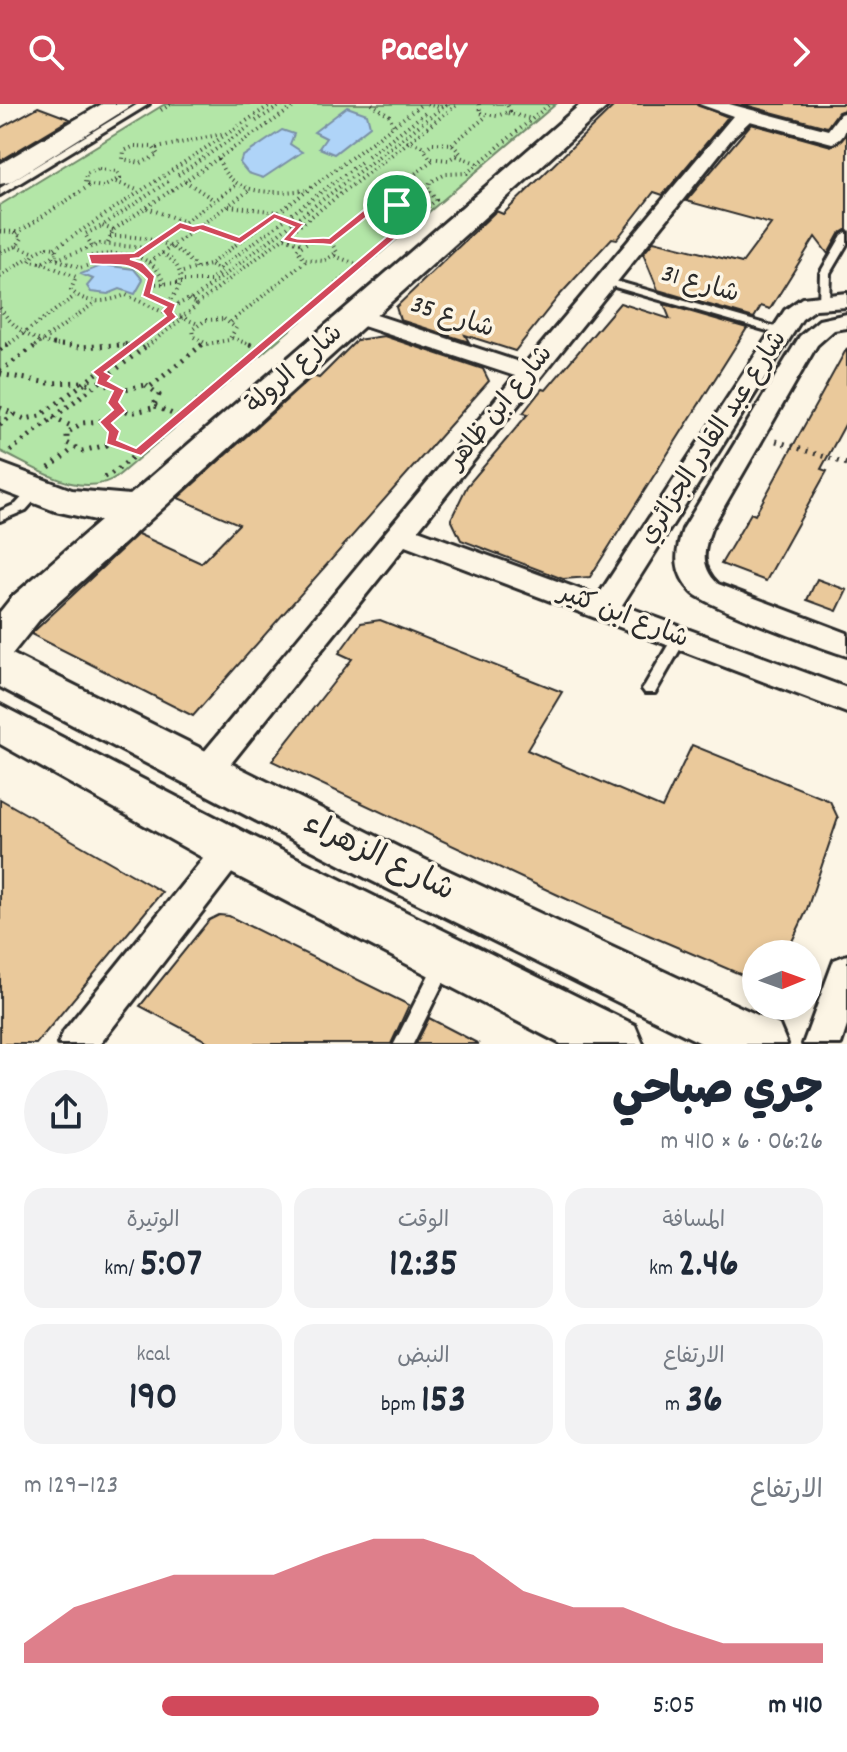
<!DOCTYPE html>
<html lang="ar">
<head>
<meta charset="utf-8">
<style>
  :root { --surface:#fff; --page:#f2f2f3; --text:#1f2937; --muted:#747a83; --accent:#d1495b }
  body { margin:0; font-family:Dekko,"Playpen Sans Arabic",sans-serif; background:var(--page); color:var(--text); direction:rtl; height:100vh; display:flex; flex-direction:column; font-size:30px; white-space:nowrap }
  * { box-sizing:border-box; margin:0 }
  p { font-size:26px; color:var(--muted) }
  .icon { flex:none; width:44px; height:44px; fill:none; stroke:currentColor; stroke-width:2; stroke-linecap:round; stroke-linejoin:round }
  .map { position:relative; height:940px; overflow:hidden; direction:ltr }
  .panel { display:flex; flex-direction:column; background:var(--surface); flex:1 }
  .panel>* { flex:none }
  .needle { width:52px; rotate:89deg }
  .tools { position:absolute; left:742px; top:836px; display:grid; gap:16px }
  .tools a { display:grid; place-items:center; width:80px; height:80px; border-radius:50%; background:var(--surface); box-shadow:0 4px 12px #0003; font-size:40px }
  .pin { position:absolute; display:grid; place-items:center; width:68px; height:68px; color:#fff; margin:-34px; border:4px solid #fff; border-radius:50%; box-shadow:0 2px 8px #0007 }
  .round { display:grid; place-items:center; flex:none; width:84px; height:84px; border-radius:42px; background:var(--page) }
  .overview { display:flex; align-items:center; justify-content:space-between; height:136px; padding:0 24px }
  h1 { font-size:44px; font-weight:800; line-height:60px }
  .metrics { display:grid; grid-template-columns:repeat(3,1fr); gap:12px; height:136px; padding:8px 24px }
  .metrics div { display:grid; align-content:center; border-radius:20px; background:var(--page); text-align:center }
  .metrics b { font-size:40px; font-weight:800 }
  .metrics small { font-size:22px; font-weight:400 }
  .metrics p { font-size:22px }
  .chart { height:224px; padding:16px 24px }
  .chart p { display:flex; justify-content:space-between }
  .chart svg { width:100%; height:144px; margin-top:8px; fill:var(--accent); opacity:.7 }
  ul { padding:0 24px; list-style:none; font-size:26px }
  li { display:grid; grid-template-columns:128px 96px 1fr; align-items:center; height:60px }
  li i { height:20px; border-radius:10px; background:var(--accent) }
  header { display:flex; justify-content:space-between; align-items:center; height:104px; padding:0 24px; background:var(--accent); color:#fff; font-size:36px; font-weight:800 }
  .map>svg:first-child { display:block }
  .green { fill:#b3e6a7; stroke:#6f8869; stroke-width:2 }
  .water { fill:#afd4f8; stroke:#7a90a6; stroke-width:2 }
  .building { fill:#eac99b; stroke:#2b2b2b; stroke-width:2 }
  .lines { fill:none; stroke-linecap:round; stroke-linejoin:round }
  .lane-casing { stroke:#2b2b2b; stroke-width:6 }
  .street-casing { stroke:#2b2b2b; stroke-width:6 }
  .secondary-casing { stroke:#2b2b2b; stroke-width:6 }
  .path-far1 { stroke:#2b2b2b; stroke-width:4; stroke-dasharray:1 4; stroke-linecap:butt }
  .path { stroke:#2b2b2b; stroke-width:5; stroke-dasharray:2 6; stroke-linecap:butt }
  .lane { fill:#fcf5e5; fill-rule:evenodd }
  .street { fill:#fcf5e5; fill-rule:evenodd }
  .secondary { fill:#fcf5e5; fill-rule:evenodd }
  .route { fill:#d1495b; stroke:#fff; stroke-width:2; fill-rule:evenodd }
  .labels { text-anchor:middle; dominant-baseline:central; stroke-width:7; stroke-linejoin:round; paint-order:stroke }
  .street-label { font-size:26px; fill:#2b2b2b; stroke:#fcf5e5 }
  .near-street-label { font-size:32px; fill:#2b2b2b; stroke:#fcf5e5 }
</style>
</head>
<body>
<header><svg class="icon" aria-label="forward" viewBox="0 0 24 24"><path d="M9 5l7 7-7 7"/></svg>Pacely<svg class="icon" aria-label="search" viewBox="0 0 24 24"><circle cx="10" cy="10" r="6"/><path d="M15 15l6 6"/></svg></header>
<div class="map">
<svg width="847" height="940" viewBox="0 0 847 940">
  <rect width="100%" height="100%" fill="#fcf5e5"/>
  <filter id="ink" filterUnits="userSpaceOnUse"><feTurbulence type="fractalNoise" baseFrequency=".0125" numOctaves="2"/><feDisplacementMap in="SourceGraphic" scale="16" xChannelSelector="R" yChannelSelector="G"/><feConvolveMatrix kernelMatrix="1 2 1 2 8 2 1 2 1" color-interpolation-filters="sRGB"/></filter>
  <g filter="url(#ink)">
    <path class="green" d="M 165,0 L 556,0 L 119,371 C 82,398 36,364 0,347 L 0,101 Z"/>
    <path class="water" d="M 347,3 L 367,10 L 370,22 L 334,50 L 319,44 L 326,34 L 314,28 Z
      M 282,26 L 294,30 L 290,40 L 302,48 L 263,74 L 248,69 L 240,59 L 242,53 Z
      M 103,161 L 134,165 L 143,176 L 135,190 L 120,185 L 108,190 L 91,188 L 87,182 L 93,175 L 81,170 Z"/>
    <path class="building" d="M 616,0 L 696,0 L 728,13 L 663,91 L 654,88 L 617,135 L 612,134 L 558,193 L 515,247 L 465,231 L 469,238 L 400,216 L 396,203 L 496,107 L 503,110 Z
      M 741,0 L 847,0 L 847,5 L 838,8 L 827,23 Z
      M 38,3 L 70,15 L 0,57 L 0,24 Z
      M 751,20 L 831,42 L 847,30 L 847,125 L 839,130 L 828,150 L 815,133 L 770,205 L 761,202 L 754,214 L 658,186 L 643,150 L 654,137 L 742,159 L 771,120 L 686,97 Z
      M 620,199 L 670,215 L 664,200 L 747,224 L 590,473 L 563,475 L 461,436 L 451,415 L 467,382 L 528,310 L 523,309 L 542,285 L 546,286 Z
      M 384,232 L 483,265 L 489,277 L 193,612 L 31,530 L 138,430 L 201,459 L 239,420 L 178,394 L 313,272 L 319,274 L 357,236 Z
      M 847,244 L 847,317 L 821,365 L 827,367 L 766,477 L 721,460 L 751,409 L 755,411 Z
      M 817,475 L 847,486 L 837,507 L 807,496 Z
      M 380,516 L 562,588 L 527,646 L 662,704 L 692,641 L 830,697 L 838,714 L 806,808 L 786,850 L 756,850 L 756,877 L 588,805 L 272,657 L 352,555 L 339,549 L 361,519 Z
      M 0,695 L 162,788 L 36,940 L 0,940 Z
      M 219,811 L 229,812 L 409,901 L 391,940 L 212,940 L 140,902 L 209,816 Z
      M 429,914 L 479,940 L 416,940 Z"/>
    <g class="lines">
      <g class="lane-casing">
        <path id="lane" d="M 138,0 L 149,0 L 0,91 L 0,84 Z
          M 847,128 L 847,140 L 830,169 L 829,197 L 827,199 L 819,199 L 820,169 L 842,131 Z
          M 605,174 L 786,226 L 788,228 L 782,231 L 778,230 L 601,179 L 600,177 Z
          M 35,384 L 42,388 L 26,406 L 0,417 L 0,407 L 16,400 L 30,385 Z
          M 679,529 L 684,531 L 686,535 L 655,589 L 645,589 L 642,585 L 645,581 L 674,531 Z
          M 444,851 L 450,853 L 453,859 L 413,940 L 394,940 L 438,853 Z"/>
      </g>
      <g class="street-casing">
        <path id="street" d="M 699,0 L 729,0 L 828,26 L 840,10 L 847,8 C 847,22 847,35 832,39 L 750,17 L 734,32 L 418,426 L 598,492 L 785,206 L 802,194 L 847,189 L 847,203 L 816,205 L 802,215 L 622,501 L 847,584 L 847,609 L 405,442 L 216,678 L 205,682 L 194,678 L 189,669 L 194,660 L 515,272 L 348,217 L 345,212 L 348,207 L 364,207 L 525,260 L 733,12 Z
          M 847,210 L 847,224 L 834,226 L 817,241 L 711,425 C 703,447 700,463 718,480 L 847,529 L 847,552 C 822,544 705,502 692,488 C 673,468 675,449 683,425 L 800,232 L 819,216 Z
          M 231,730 L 243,735 L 248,745 L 243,755 L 100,940 L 58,940 L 64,927 L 219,735 Z
          M 847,851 L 847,922 L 841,940 L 803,940 L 834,856 Z"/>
      </g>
      <g class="secondary-casing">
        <path id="secondary" d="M 102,0 L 134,0 L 10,78 L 0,80 L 0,60 Z
          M 581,0 L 610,0 L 40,515 L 12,550 L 400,744 L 779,921 L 787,940 L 703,940 L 366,774 L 0,583 L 0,508 L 12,493 L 100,417 L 55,407 L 0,386 L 0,359 L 72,386 L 130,391 Z
          M 0,601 L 248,730 L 635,921 L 643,940 L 561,940 L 214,760 L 0,640 Z"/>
      </g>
      <path class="path-far1" d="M 372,0 L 389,11 L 394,22
        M 427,0 L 442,4
        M 479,0 L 480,9 L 497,12 L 510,7 L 507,0
        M 161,6 L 171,0
        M 508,9 L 532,15
        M 256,17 L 283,0
        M 407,37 L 425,43
        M 433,39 L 452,40 L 460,49 L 448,56 L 430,54 L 424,45 Z
        M 452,40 L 487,12
        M 135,42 L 153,43 L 158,51 L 141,59 L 123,55 L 124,47 Z
        M 157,44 L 222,30
        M 368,52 L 428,7
        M 457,52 L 479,60
        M 219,55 C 229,92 274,90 305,86
        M 99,65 L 117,67 L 120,74 L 103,83 L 85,80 L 86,70 Z
        M 178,71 L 249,23
        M 185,77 L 214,96
        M 116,78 L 137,86
        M 393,84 L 404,92 L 397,101 L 378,103 L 366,96 L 372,86 Z
        M 396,85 L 434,55
        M 402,98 L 424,105
        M 229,102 L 278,108
        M 147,104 L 185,118
        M 292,110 L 361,58
        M 200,122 L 240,137
        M 113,126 L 102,122 L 169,77
        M 0,127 L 15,128 L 22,134 L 17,142 L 0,148
        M 17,129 L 89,82
        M 110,132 C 144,132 176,136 197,165
        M 285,134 L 302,140
        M 311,136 L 331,138 L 337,148 L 324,157 L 304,155 L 297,145 Z
        M 331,138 L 375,102
        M 108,139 L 113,126 L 298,0
        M 17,142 L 35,149
        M 92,142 L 85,130 L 102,122
        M 47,143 L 55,144 L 58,149 L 42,159 L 30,157 L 35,149 Z
        M 55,144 L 272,0
        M 162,149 C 185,162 186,181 167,199
        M 91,152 C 120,148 154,147 164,180
        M 136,152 L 238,80
        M 335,152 L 359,161
        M 53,154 L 80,164 L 105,156 L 140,161 L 152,175 L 146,190 L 172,202
        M 57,155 L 100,140 L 147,144
        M 150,158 L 251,85
        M 42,159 L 76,173 L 71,186 C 87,202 106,198 126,191 L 167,210
        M 219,165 L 284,116
        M 183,168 L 209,161 L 422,0
        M 0,173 L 31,152
        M 184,177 L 210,177 L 223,167 L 209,161
        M 151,180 L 183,179
        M 189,195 L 197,200 C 189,210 179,217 167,210 L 168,205 Z
        M 192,196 L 447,0
        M 197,200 L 458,0
        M 0,204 C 16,228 36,239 65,242
        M 181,213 L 198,220
        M 224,215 L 236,224 L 229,236 L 207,240 L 194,233 L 193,225 L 206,216 Z
        M 231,218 L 307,156
        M 232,234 L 254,242
        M 6,242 L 75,192
        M 35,242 L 96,198
        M 118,242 L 134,240
        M 133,242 L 172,213
        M 147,242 L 183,214
        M 200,242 L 203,240
        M 264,242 L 436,96 L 428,85 L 430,78 L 446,70 L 467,69 L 550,0"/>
      <path class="path" d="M 53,240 L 79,243 L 134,240
        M 249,240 L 260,244
        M 0,246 L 8,240
        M 0,267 L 38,240
        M 0,270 L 48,279 L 85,278 L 94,282
        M 100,277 L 120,286
        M 146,281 L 159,291 L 152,304 L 131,309 L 114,302 L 113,296 L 120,286 Z
        M 151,282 L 203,240
        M 155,302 L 179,313
        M 0,304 L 25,315 L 40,312 L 136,240
        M 53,313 L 73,323
        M 101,317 L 114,327 L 107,341 L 82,347 L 67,339 L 67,329 L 82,319 Z
        M 105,318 L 120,307
        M 0,321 L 14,310
        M 776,337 L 847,360
        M 111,338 L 137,349
        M 10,347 L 149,240
        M 49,364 L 73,345
        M 104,373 L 116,367 L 266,240"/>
      <use href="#lane" class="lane"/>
      <use href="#street" class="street"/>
      <use href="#secondary" class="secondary"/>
    </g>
  </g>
  <path class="route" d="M 402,95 L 430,105 L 141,352 L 106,340 L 108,328 L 99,318 L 113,306 L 107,299 L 113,287 L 96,280 L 98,273 L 92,268 L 166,212 L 162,207 L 166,203 L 142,192 L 147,175 C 129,155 115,163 91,160 L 88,150 L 134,149 L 180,118 L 193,122 L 203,120 L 239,133 L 274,109 L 304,120 L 292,133 C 304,138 315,132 329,134 L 371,100 ZM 403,101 L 418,106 L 136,344 L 117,336 L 120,327 L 112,319 L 126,307 L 119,298 L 125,286 L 108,277 L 112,272 L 105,268 L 177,213 L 173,208 L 176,200 L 151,189 L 155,172 L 143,159 L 130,155 L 139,154 L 181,125 L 194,129 L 200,126 L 240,140 L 275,115 L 294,123 L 282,136 C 302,143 311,138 331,141 L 377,105 Z"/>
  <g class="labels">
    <g class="street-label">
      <text transform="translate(700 181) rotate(16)">شارع 31</text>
      <text transform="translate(452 214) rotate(18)">شارع 35</text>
      <text transform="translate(295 266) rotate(-42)">شارع الرولة</text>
      <text transform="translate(501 304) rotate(-51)">شارع ابن ظاهر</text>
      <text transform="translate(714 334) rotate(-57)">شارع عبد القادر الجزائري</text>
      <text transform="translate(623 513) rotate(21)">شارع ابن كثير</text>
    </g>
    <g class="near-street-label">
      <text transform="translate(378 755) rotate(26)">شارع الزهراء</text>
    </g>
  </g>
</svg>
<div class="tools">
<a><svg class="needle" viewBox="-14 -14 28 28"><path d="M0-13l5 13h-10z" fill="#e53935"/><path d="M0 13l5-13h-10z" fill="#747a83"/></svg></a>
</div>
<div class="pin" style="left:397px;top:101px;background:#1e9e55"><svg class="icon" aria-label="arrive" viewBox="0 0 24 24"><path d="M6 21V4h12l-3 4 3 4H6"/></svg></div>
</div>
<section class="panel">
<div class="overview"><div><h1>جري صباحي</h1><p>06:26 · 6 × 410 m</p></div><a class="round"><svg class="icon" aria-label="share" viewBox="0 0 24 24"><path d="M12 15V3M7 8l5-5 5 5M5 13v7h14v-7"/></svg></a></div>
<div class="metrics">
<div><p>المسافة</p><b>2.46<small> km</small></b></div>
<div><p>الوقت</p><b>12:35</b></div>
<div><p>الوتيرة</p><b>5:07<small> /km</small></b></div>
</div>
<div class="metrics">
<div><p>الارتفاع</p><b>36<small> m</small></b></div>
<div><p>النبض</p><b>153<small> bpm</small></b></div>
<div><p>kcal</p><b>190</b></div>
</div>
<div class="chart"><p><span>الارتفاع</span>123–129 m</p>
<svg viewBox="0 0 160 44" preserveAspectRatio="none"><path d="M0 44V38L10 27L20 22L30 17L40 17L50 17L60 11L70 6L80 6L90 11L100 22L110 27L120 27L130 33L140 38L150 38L160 38V44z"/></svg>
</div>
<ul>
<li><b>410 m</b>5:05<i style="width:76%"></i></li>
</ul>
</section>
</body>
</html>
